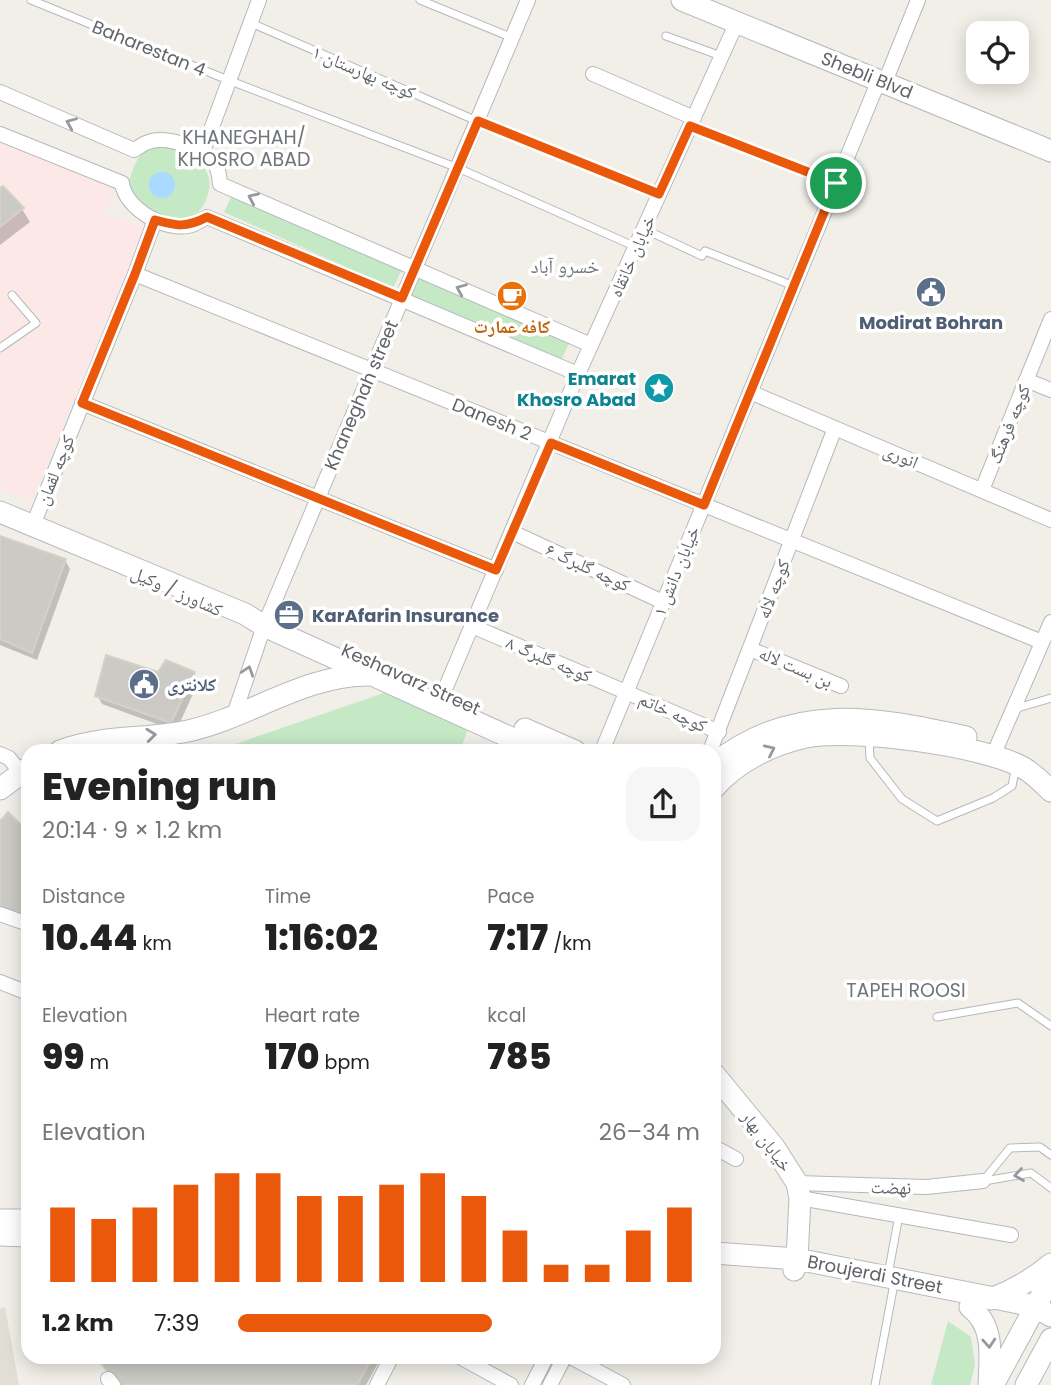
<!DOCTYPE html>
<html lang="en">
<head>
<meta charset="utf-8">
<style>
  :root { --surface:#fff; --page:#f6f6f6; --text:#222; --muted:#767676; --accent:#ea580c }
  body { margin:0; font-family:Poppins,"Noto Naskh Arabic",sans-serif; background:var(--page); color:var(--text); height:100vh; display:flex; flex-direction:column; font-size:26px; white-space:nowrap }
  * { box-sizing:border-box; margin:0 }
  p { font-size:23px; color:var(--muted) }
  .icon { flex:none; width:38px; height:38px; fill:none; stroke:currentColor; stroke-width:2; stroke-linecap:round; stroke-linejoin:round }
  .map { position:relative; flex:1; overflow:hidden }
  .sheet { position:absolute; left:21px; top:744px; width:700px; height:620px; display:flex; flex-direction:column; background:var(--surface); border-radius:21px; box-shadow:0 4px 18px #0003 }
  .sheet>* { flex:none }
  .fabs { position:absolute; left:966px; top:21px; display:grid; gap:14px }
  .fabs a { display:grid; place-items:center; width:63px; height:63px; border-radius:14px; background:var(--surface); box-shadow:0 4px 18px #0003; font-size:35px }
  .pin { position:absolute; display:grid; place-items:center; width:60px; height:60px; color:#fff; margin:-30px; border:4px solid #fff; border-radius:50%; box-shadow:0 2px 7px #0007 }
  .round { display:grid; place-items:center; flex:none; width:74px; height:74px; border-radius:21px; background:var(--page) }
  .headline { display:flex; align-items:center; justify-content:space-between; height:119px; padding:0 21px }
  h1 { font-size:38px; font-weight:800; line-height:52px }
  .figures { display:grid; grid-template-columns:repeat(3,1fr); gap:10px; height:119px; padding:7px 21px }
  .figures div { display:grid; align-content:center }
  .figures b { font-size:35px; font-weight:800 }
  .figures small { font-size:19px; font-weight:400 }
  .figures p { font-size:19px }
  .chart { height:196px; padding:14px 21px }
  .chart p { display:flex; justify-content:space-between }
  .chart svg { width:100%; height:126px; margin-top:7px; stroke:var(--accent); stroke-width:6 }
  ul { padding:0 21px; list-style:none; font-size:23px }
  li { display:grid; grid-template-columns:112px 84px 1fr; align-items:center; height:52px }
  li i { height:18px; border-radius:9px; background:var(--accent) }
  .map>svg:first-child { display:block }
  .education { fill:#e1ded6 }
  .medical { fill:#fce8e6 }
  .green { fill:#c5e8c5 }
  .water { fill:#aadaff }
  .shadow { fill:#0003 }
  .building { fill:#cccac5; stroke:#d6d1c6; stroke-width:2 }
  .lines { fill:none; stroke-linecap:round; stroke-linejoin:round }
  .lane-casing { stroke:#b5b8bc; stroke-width:9 }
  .street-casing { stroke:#b5b8bc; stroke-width:16 }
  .secondary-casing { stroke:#b6babf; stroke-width:23 }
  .lane { stroke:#fff; stroke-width:7 }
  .street { stroke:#fff; stroke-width:14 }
  .secondary { stroke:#fff; stroke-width:21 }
  .oneway { stroke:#979a9d }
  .route-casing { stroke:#fff; stroke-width:14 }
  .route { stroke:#ea580c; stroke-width:9 }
  .labels { text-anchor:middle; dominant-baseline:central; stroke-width:7; stroke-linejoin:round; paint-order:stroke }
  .street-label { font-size:18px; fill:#5f6368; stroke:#fff }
  .service-label { font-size:18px; font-weight:bold; fill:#4e5e75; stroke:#fff; text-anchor:start }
  .food-label { font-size:18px; font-weight:bold; fill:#c56008; stroke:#fff }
  .culture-label { font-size:18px; font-weight:bold; fill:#0d838f; stroke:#fff; text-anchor:end }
  .neighbourhood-label { font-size:19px; fill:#70757a; stroke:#fff }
</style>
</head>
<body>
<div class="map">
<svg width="1051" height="1385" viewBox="0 0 1051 1385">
  <rect width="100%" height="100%" fill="#f1efe8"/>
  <path class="education" d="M 5,1307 L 19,1385 L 0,1385 L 0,1309 Z"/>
  <path class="medical" d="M 0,139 L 115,187 L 105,215 L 146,227 L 31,502 L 0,489 Z"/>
  <path class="green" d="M 150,146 C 179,146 220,161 207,197 C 200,219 184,221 164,217 C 148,214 135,199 128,186 C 132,170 136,156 150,146 Z
    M 234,191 L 403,267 L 393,288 L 224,212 Z
    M 421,275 L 570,341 L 560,363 L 411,297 Z
    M 387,692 L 468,729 L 460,751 L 215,751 Z
    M 948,1321 L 971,1337 L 975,1365 L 970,1385 L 931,1385 Z"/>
  <path class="water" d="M149 185a13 13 0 1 1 26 0a13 13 0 1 1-26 0Z"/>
  <path class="shadow" d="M 0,190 L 22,209 L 30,222 L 0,245 Z
    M 0,538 L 65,560 L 70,569 L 37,660 L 0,645 Z
    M 194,673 L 199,681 L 176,731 L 102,704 L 97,695 L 158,674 Z
    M 97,1356 L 382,1356 L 366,1385 L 118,1385 Z"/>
  <path class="building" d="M 3,186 L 24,208 L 0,227 L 0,188 Z
    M 0,536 L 66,559 L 32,653 L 0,639 Z
    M 106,655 L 158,672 L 166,660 L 195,672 L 171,723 L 95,696 Z
    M 8,812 L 28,832 L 28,918 L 0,909 L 0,821 Z
    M 95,1356 L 373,1356 L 357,1385 L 119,1385 Z"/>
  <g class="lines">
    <g class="lane-casing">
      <path id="lane" d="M 31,0 L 228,80 L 458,168 L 636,247
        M 420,0 L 513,38
        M 251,23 L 477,121 L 659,194
        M 666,36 L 721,56
        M 690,126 L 836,183
        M 644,229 L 702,256 L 705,251 L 794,286
        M 0,348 L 36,323 L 12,295
        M 1014,709 L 1051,698
        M 869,739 L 870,758 L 902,799 L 937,821 L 993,798 L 1012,786 L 1016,766
        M 937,1017 L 1018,1003 L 1051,1026
        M 983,1181 L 1010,1148 L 1040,1147 L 1051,1155
        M 984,1181 L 1031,1173 L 1051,1188
        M 888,1275 L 899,1215
        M 875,1385 L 893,1289"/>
    </g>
    <g class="street-casing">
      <path id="street" d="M 889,72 L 918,0
        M 593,74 L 694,118
        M 0,92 L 134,150 C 142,145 149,140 159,140 C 175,139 204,150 214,163 C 219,169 219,176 220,184 L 591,345
        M 0,134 L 122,183 C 125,209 167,233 192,225 C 197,223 202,220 207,217 L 578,374
        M 202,154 L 259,0
        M 135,274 L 1042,642
        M 1026,380 L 1051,390
        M 750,392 L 1051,520
        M 82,403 L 496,570
        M 982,490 L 1051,319
        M 33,525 L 135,274 L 155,220
        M 512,532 L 663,602
        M 472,626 L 719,732
        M 750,649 L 841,686
        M 443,694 L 578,374 L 737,22
        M 234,715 L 264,626 L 528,0
        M 602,751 L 879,80
        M 710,751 L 835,428
        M 0,754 L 9,758 L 21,773
        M 995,756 L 998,744 L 1051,622
        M 0,914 L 28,924
        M 0,982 L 28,993
        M 714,1147 L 736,1159
        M 797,1183 L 926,1187 L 983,1181
        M 800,1198 L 1011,1235
        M 458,1356 L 511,1385
        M 569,1356 L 623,1385
        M 108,1379 L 113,1385
        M 377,1385 L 392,1356
        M 532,1385 L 547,1356
        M 550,1385 L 565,1356"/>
    </g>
    <g class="secondary-casing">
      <path id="secondary" d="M 682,0 L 1051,151
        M 0,512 L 245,614 L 264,626 L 540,751
        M 525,729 L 575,751
        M 60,751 C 102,735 145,740 188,731 C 250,717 304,675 368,675
        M 714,764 C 793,701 875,717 966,737
        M 714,788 C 736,762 773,744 806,737 C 852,728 981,745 1022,767 C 1033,773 1042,782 1051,791
        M 0,789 L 28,768
        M 714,1074 L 774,1147 L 797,1183 L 800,1198 L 797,1259 L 794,1270
        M 0,1220 L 28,1220
        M 0,1235 L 28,1236
        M 714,1253 L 797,1259 L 1034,1306 L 1051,1316
        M 991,1299 C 1014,1290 1032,1280 1051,1264
        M 970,1307 C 995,1326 990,1356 989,1385
        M 993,1385 L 1051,1278
        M 1026,1385 L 1051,1339"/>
    </g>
    <use href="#lane" class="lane"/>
    <use href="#street" class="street"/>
    <use href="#secondary" class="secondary"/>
  </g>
  <defs><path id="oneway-chevron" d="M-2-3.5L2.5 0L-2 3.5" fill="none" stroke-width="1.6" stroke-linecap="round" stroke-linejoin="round" transform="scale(1.75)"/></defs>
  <g class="oneway">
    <use href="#oneway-chevron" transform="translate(71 123) rotate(-157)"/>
    <use href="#oneway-chevron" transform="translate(253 198) rotate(-156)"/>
    <use href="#oneway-chevron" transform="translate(461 289) rotate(-157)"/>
    <use href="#oneway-chevron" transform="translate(248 671) rotate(-72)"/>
    <use href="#oneway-chevron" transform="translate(151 735) rotate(-6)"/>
    <use href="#oneway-chevron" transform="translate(770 750) rotate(-25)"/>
    <use href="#oneway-chevron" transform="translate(1019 1175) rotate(171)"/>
    <use href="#oneway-chevron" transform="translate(989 1343) rotate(86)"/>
  </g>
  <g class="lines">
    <g class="route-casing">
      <path id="route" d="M 478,121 L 659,194 L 690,126 L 836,183 L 704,505 L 551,443 L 496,570 L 82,403 L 135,274 L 155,220 C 177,226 186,228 207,217 L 402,298 Z"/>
    </g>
    <use href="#route" class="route"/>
  </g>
  <defs>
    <g id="civic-disc" transform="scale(1.575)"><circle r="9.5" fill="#5c6f8a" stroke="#fff"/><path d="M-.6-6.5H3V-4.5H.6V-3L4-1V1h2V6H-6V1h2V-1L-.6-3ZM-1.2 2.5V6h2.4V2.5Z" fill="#fff"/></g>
    <g id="cafe-disc" transform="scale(1.575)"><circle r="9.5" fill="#e8710a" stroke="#fff"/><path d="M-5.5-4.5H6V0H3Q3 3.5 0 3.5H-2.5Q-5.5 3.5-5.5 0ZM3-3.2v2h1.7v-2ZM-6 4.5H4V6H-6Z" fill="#fff"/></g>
    <g id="sight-disc" transform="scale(1.575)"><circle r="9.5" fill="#0f9aa8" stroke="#fff"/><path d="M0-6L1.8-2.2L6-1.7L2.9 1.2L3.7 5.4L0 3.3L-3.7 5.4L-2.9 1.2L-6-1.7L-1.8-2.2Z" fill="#fff"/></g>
    <g id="office-disc" transform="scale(1.575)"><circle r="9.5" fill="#5c6f8a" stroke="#fff"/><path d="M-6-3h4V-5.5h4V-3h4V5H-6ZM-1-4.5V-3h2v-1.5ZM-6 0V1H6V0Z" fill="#fff"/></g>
  </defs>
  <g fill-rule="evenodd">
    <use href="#civic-disc" x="931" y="292"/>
    <use href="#cafe-disc" x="512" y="296"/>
    <use href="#sight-disc" x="659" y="388"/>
    <use href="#office-disc" x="289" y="615"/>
    <use href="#civic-disc" x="144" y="684"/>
  </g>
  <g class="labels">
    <g class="street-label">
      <text transform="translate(149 48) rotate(22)">Baharestan 4</text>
      <text transform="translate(364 72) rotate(23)">کوچه بهارستان ۱</text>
      <text transform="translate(867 75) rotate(22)">Shebli Blvd</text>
      <text transform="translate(632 256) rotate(-66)">خیابان خانقاه</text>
      <text transform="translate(361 395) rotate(-67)">Khaneghah street</text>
      <text transform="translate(492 419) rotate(22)">Danesh 2</text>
      <text transform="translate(1009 424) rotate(-68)">کوچه فرهنگ</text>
      <text transform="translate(901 456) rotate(23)">انوری</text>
      <text transform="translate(55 470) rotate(-68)">کوچه لقمان</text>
      <text transform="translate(588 567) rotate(25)">کوچه گلبرگ ۶</text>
      <text transform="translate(676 571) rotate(-68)">خیابان دانش ۱</text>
      <text transform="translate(773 589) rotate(-69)">کوچه لاله</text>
      <text transform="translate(177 591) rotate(24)">کشاورز / وکیل</text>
      <text transform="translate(549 659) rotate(23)">کوچه گلبرگ ۸</text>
      <text transform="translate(796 667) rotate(23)">بن بست لاله</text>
      <text transform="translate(411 679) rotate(24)">Keshavarz Street</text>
      <text transform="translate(673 712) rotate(24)">کوچه خاتم</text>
      <text transform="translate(767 1141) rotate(53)">خیابان بهار</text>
      <text transform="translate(891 1187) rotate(1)">نهضت</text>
      <text transform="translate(875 1274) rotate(11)">Broujerdi Street</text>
    </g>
    <g class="service-label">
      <text x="931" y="322" text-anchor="middle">Modirat Bohran</text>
      <text x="312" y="615">KarAfarin Insurance</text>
      <text x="167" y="684">کلانتری</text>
    </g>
    <g class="food-label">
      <text x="512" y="326">کافه عمارت</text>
    </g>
    <g class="culture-label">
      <text x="636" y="378">Emarat<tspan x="636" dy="21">Khosro Abad</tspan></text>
    </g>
    <g class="neighbourhood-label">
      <text x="244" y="137">KHANEGHAH/<tspan x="244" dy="22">KHOSRO ABAD</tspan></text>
      <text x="565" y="266">خسرو آباد</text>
      <text x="906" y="990">TAPEH ROOSI</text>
    </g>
  </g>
</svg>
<div class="fabs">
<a><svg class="icon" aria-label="locate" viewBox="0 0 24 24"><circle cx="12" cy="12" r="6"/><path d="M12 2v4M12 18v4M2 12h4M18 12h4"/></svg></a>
</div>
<div class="pin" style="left:836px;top:183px;background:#1e9e55"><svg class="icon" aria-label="arrive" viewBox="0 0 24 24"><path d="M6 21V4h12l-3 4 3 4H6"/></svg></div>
<section class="sheet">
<div class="headline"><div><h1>Evening run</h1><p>20:14 · 9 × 1.2 km</p></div><a class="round"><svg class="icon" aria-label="share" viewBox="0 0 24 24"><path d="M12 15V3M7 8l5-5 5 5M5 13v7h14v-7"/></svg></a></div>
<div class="figures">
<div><p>Distance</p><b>10.44<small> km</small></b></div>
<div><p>Time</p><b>1:16:02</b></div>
<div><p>Pace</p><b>7:17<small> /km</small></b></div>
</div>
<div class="figures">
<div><p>Elevation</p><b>99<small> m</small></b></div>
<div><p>Heart rate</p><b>170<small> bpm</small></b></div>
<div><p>kcal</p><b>785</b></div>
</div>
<div class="chart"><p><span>Elevation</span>26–34 m</p>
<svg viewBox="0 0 160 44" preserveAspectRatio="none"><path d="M5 44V18M15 44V22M25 44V18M35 44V10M45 44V6M55 44V6M65 44V14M75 44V14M85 44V10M95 44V6M105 44V14M115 44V26M125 44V38M135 44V38M145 44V26M155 44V18"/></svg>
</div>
<ul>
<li><b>1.2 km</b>7:39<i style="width:55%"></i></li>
</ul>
</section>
</div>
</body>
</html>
